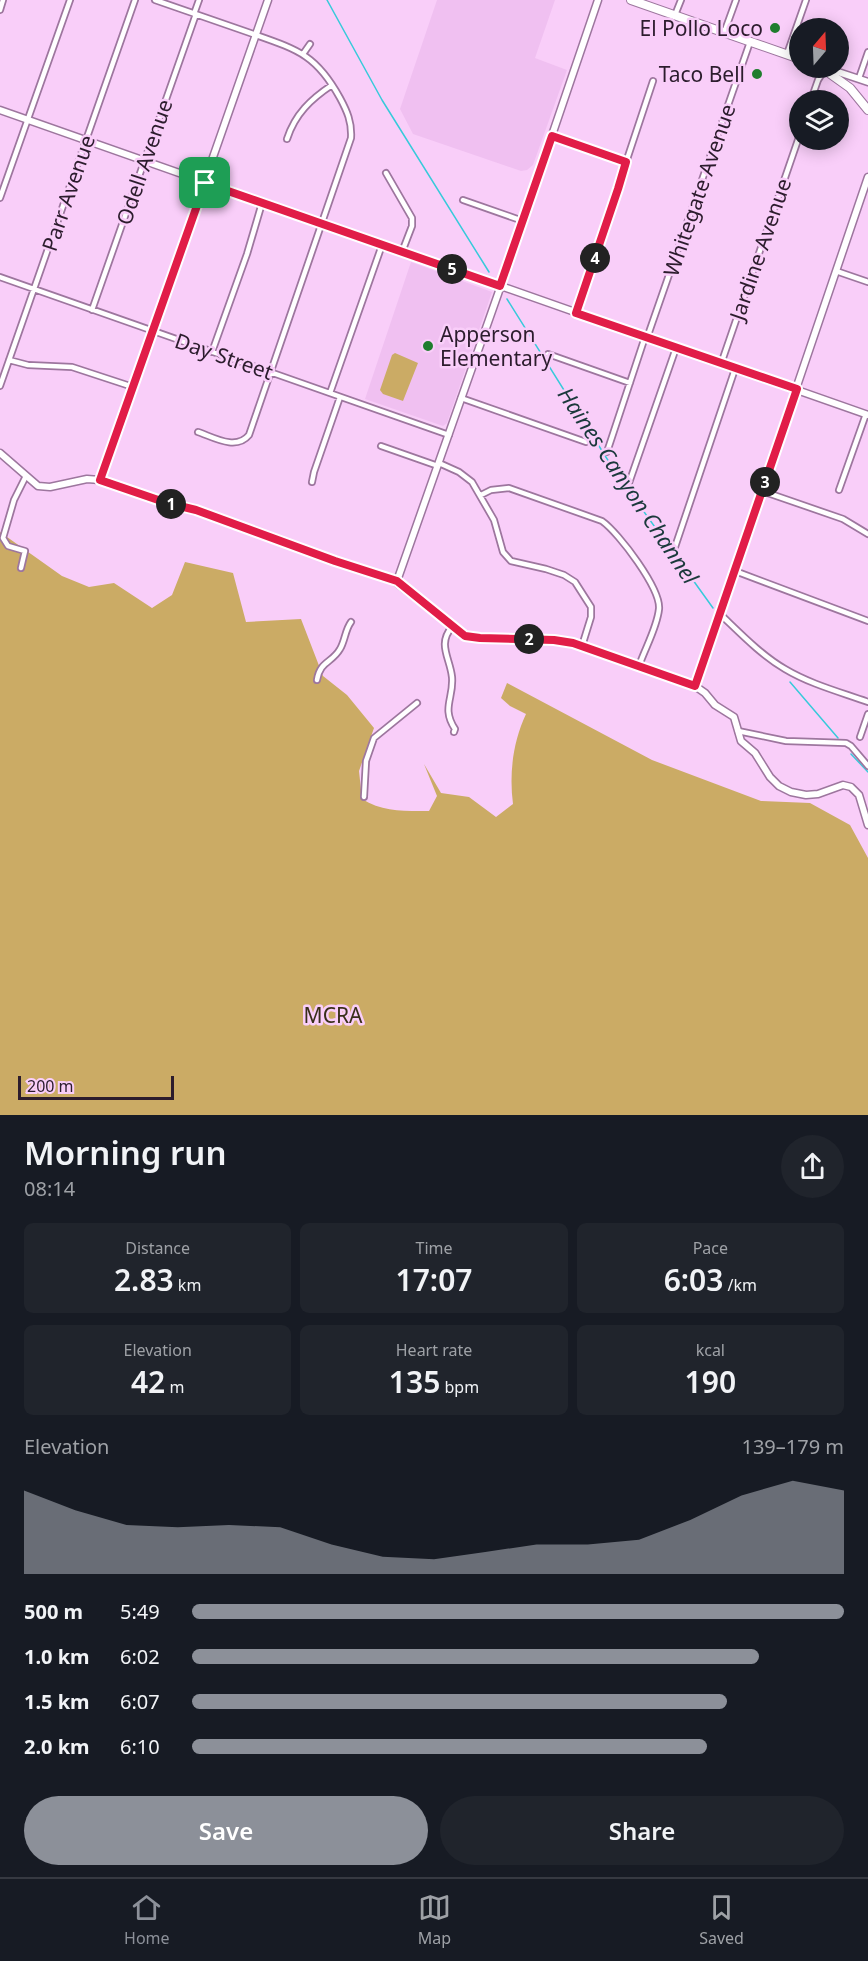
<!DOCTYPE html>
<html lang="en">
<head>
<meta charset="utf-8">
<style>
  :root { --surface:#171b24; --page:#20242c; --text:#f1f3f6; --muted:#9ea1a6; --line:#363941; --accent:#8c9099 }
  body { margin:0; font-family:"Noto Sans",sans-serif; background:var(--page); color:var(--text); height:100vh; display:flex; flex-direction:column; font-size:22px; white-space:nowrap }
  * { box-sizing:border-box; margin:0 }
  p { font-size:20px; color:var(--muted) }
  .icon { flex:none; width:33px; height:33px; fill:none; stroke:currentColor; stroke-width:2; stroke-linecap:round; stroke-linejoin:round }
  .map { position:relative; height:1115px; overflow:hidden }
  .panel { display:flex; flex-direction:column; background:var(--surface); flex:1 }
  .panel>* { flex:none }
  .needle { width:39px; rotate:19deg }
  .tools { position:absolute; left:789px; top:18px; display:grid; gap:12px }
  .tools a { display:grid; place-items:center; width:60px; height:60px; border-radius:50%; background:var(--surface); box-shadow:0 3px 15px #0003; font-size:30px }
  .scale { position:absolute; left:18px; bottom:15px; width:156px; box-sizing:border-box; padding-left:6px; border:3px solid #2c1c2d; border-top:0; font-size:16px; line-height:21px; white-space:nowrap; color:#2c1c2d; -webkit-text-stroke:4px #f9cef9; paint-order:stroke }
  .pin { position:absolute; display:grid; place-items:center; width:51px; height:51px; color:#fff; margin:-26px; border-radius:12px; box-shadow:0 3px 9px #0006 }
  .km { position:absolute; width:30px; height:30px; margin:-15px; border-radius:50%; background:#222; color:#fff; font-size:16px; line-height:30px; text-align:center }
  .round { display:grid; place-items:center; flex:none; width:63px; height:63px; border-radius:32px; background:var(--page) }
  .overview { display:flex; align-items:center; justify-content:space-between; height:102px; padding:0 24px }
  h1 { font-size:33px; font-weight:600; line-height:45px }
  .metrics { display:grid; grid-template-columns:repeat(3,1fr); gap:9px; height:102px; padding:6px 24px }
  .metrics div { display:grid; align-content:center; border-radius:9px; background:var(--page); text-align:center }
  .metrics b { font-size:30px; font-weight:600 }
  .metrics small { font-size:16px; font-weight:400 }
  .metrics p { font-size:16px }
  .chart { height:168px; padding:12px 24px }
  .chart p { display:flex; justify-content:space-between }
  .chart svg { width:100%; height:108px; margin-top:6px; fill:var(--accent); opacity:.7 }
  .action { display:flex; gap:12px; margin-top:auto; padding:12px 24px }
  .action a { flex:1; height:69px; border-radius:36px; background:var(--accent); color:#fff; font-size:24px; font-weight:600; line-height:69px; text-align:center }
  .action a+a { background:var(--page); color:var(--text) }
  ul { padding:0 24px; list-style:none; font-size:20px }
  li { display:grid; grid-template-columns:96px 72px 1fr; align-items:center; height:45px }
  li i { height:15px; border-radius:8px; background:var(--accent) }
  .tabs { display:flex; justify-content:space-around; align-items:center; height:84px; border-top:2px solid var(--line); background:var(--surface); font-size:16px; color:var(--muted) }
  .tabs a { display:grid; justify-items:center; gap:3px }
  .tabs .current { color:var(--accent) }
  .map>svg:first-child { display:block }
  .built { fill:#f0c0f1 }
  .green { fill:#cbab65 }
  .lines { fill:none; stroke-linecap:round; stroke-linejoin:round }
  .stream { stroke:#37cada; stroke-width:1.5 }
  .minor-casing { stroke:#9d769e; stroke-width:8 }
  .tertiary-casing { stroke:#9d769e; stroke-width:9 }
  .primary-casing { stroke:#9d769e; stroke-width:10 }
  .minor { stroke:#fff; stroke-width:4.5 }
  .tertiary { stroke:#fff; stroke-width:6 }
  .primary { stroke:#fff; stroke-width:8 }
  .route-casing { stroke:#fff; stroke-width:12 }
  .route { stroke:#e11d48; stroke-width:8 }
  .poi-dot { fill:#1f7d2e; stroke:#f9cef9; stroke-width:2 }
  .labels { text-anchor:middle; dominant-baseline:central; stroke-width:5; stroke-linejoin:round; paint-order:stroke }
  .poi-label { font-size:21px; fill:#2c1c2d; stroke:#f9cef9; text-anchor:end }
  .street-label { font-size:21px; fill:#2c1c2d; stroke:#f9cef9 }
  .park-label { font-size:21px; fill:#382f1a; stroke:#f9cef9 }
  .water-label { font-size:22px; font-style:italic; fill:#1b393c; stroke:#f9cef9 }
</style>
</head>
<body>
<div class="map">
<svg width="868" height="1115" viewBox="0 0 868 1115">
  <rect width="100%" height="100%" fill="#f9cef9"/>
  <path class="built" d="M 437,0 L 555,0 L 535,58 L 567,70 L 533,165 L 527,170 L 521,171 L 413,134 L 400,109 Z
    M 411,262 L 492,292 L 447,423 L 443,426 L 365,399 Z"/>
  <path class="green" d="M 395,353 L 418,363 L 403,401 L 383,394 L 380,390 L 392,355 Z
    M 0,532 L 62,576 L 89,587 L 114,583 L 152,608 L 172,595 L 185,562 L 233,573 L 246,622 L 301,619 L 323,676 L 347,695 L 374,728 L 359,771 L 362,799 C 383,812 404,811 429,811 L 437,796 L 424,764 L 441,793 L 469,797 L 496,817 L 513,804 C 509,773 513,742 526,714 L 510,706 L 501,698 L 507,683 L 652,760 L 761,801 L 810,803 L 850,825 L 868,858 L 868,1115 L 0,1115 Z"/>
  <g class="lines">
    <path class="stream" d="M 327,0 L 382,100 L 489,272
      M 507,299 L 614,470 L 713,608
      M 790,682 L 838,738
      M 851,754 L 868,772"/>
    <g class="minor-casing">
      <path id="minor" d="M 155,0 L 256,35
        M 0,10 L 3,0
        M 194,14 L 199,0
        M 675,15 L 681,0
        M 724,33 L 736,0
        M 303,54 L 310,44
        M 787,54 L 806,0
        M 859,78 L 868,52
        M 811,100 L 818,80 L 825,69
        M 552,136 L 626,162
        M 287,139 C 295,114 311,99 332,85
        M 386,173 L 412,218 L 412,226 L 402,252
        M 0,198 L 70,0
        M 463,200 L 523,221
        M 836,271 L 868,282
        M 0,277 L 449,435
        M 92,310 L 196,14
        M 576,313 L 653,81
        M 647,338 L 750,42
        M 212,352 L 247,254 L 262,203
        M 548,354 L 630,383
        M 9,360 L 28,365 L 72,367 L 133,387
        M 721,364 L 800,134
        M 0,386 L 135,0
        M 330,393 L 382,245
        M 461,398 L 586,442
        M 198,432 C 213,437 236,451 249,435 L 351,138 C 352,122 347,111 340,98 C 317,56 299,50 256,35
        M 381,446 L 438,466
        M 607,452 L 645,337
        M 439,463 L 459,472 L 472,482 L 494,520 L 503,552 L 511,561 L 546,569 L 564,575 L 575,582 L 591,607 L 591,617 L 582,646
        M 312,482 L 314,472 L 340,397
        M 629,483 L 676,348
        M 839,490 L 866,414
        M 762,491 L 843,519 L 868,534
        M 481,495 L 491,490 L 509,488 L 602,521 C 619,533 661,589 659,609 C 657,628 645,648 639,666
        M 675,547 L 735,369
        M 21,568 L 25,551 L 8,546 L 3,538 L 14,500 L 26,476
        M 735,571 L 868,621
        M 720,614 C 740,633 761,655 785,669 C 810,684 840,692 868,702
        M 452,627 C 437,644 450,658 452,677 C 454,698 441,708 455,729 L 454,732
        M 317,680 C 320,661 332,663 340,649 C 345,641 345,630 351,622
        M 738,731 L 786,741 L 846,743 L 851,746 L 868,766
        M 860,737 L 868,714
        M 364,797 L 366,761 L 374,738 L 417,703"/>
    </g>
    <g class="tertiary-casing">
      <path id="tertiary" d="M 826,68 L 868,82
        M 0,110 L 868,415
        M 0,453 L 38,486 L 50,487 L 87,479 L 100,480 L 167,503 L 196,510 L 335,561 L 393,580 L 465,636 L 475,638 L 554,640 L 573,643 L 695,686 L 705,693 L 715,705 L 734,717 L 741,741 L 755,753 L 770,777 L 779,786 L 791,792 L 806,795 L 818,794 L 843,785 L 851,787 L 859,795 L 868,825
        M 100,480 L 268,0
        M 397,581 L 498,294 L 598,0
        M 695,686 L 868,177"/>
    </g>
    <g class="primary-casing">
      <path id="primary" d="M 631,0 L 800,59
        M 822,68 L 850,88 L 868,110"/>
    </g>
    <use href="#minor" class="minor"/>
    <use href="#tertiary" class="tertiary"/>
    <use href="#primary" class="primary"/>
  </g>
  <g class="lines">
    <g class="route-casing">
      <path id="route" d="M 552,136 L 626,162 L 618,189 L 576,313 L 797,389 L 695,686 L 573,643 L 554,640 L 480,638 L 465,636 L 397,581 L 335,561 L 196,510 L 167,503 L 100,480 L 205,183 L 500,286 Z"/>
    </g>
    <use href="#route" class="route"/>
  </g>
  <g class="poi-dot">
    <circle cx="775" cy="28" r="6"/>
    <circle cx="757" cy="74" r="6"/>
    <circle cx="428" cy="346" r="6"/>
  </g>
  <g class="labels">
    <g class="poi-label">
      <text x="763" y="28">El Pollo Loco</text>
      <text x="745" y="74">Taco Bell</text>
      <text x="440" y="334" text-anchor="start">Apperson<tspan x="440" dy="24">Elementary</tspan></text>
    </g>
    <g class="street-label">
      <text transform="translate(144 162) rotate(-71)">Odell Avenue</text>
      <text transform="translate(699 190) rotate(-71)">Whitegate Avenue</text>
      <text transform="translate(68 193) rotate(-71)">Parr Avenue</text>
      <text transform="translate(760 249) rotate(-71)">Jardine Avenue</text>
      <text transform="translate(224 356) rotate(19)">Day Street</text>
    </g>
    <g class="park-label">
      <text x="333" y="1015">MCRA</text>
    </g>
    <g class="water-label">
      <text transform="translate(629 485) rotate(56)">Haines Canyon Channel</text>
    </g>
  </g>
</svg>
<div class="tools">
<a><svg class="needle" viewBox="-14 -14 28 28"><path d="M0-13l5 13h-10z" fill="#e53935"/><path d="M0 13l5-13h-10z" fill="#9ea1a6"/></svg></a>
<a><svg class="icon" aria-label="layers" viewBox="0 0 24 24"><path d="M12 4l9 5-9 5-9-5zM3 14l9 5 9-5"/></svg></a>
</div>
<div class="scale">200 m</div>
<div class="pin" style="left:205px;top:183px;background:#1e9e55"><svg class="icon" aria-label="arrive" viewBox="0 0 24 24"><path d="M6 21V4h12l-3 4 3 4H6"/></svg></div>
<b class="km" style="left:171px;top:504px">1</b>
<b class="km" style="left:529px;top:639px">2</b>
<b class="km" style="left:765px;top:482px">3</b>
<b class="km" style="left:595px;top:258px">4</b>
<b class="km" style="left:452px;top:269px">5</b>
</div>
<section class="panel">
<div class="overview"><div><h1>Morning run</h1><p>08:14</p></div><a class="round"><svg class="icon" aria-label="share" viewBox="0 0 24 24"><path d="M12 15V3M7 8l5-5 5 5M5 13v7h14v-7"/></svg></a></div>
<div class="metrics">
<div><p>Distance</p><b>2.83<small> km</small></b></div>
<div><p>Time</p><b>17:07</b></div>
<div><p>Pace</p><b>6:03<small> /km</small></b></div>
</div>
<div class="metrics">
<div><p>Elevation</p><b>42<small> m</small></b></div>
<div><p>Heart rate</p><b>135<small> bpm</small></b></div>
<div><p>kcal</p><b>190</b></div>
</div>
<div class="chart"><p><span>Elevation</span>139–179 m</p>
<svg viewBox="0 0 160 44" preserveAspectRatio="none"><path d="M0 44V10L10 18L20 24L30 25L40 24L50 25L60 32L70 37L80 38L90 35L100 32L110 32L120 30L130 22L140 12L150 6L160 10V44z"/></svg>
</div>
<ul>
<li><b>500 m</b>5:49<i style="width:100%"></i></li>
<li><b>1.0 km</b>6:02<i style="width:87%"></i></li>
<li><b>1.5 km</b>6:07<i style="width:82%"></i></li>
<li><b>2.0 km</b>6:10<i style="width:79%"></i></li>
</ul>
<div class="action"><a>Save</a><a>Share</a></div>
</section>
<nav class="tabs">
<a class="current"><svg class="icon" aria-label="home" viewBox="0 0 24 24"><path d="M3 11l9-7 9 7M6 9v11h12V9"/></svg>Home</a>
<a><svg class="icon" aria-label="map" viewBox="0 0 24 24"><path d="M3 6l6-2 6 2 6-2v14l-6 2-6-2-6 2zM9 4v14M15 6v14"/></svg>Map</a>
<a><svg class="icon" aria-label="saved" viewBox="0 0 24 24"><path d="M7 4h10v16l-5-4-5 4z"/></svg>Saved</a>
</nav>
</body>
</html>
